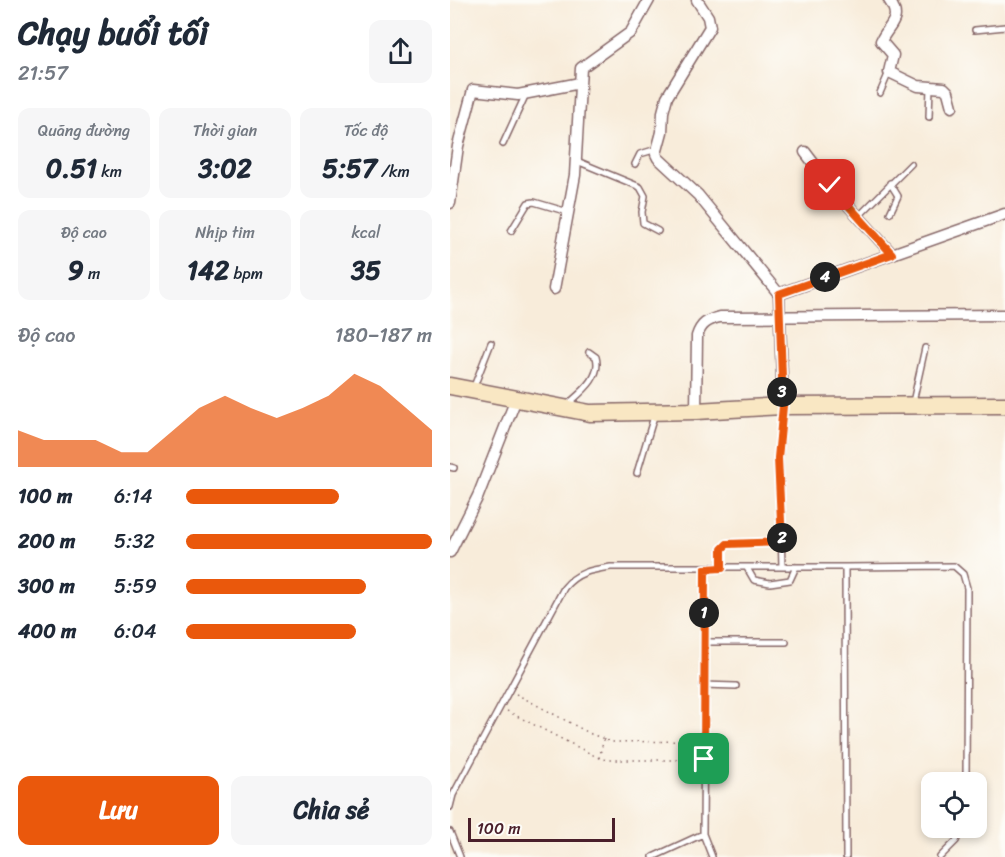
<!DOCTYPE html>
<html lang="vi">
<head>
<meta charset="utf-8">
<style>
  :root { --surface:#fff; --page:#f6f6f7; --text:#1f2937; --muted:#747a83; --accent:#ea580c }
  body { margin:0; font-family:Sriracha,sans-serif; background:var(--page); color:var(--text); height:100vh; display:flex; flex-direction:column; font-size:22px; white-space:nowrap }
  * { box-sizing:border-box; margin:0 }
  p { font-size:20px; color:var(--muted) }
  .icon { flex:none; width:33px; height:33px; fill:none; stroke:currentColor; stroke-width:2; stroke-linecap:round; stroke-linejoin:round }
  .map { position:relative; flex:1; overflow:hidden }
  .drawer { display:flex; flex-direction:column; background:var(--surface); width:450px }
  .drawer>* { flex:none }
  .fabs { position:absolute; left:471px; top:772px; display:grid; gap:12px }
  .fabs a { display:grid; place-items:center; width:66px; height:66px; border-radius:12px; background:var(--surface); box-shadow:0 3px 9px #0003; font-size:30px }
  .scale { position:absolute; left:18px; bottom:15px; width:147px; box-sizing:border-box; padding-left:6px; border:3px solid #4a1f2b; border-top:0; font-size:16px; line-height:21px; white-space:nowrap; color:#4a1f2b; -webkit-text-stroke:4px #fdfcf7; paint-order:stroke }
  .pin { position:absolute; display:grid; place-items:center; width:51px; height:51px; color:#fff; margin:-26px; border-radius:12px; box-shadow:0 3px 9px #0006 }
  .km { position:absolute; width:30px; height:30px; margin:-15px; border-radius:50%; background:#222; color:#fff; font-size:16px; line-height:30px; text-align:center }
  .round { display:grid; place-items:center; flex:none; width:63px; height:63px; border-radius:12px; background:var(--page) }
  .head { display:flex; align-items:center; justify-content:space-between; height:102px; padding:0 18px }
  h1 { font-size:33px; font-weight:700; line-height:45px }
  .figures { display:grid; grid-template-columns:repeat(3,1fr); gap:9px; height:102px; padding:6px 18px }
  .figures div { display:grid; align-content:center; border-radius:12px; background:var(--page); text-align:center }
  .figures b { font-size:26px; font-weight:700 }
  .figures small { font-size:16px; font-weight:400 }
  .figures p { font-size:16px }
  .chart { height:168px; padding:12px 18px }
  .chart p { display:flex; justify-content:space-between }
  .chart svg { width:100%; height:108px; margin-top:6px; fill:var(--accent); opacity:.7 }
  .button { display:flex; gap:12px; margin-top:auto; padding:12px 18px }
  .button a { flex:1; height:69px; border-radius:12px; background:var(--accent); color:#fff; font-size:24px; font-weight:700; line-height:69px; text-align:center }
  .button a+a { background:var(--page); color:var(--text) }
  ul { padding:0 18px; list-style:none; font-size:20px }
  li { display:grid; grid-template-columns:96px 72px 1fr; align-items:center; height:45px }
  li i { height:15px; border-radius:8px; background:var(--accent) }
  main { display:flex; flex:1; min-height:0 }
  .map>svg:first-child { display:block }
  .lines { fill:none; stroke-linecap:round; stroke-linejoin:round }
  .lane-casing { stroke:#876768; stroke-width:8 }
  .street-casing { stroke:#876768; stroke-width:13 }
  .secondary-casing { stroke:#876768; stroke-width:19 }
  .path { stroke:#876768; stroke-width:1.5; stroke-dasharray:1.5 4.5; stroke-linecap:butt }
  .lane { stroke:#fff; stroke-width:5 }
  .street { stroke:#fff; stroke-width:10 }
  .secondary { stroke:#f9e7c3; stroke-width:16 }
  .route-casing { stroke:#fff; stroke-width:12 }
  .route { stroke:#ea580c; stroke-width:8 }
</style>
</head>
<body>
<main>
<section class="drawer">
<div class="head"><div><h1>Chạy buổi tối</h1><p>21:57</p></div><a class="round"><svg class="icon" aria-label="share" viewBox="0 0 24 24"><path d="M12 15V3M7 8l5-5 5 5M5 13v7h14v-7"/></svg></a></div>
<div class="figures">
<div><p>Quãng đường</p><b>0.51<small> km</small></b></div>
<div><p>Thời gian</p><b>3:02</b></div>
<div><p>Tốc độ</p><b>5:57<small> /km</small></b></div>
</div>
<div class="figures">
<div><p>Độ cao</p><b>9<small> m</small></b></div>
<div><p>Nhịp tim</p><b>142<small> bpm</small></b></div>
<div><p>kcal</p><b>35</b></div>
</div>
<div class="chart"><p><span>Độ cao</span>180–187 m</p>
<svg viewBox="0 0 160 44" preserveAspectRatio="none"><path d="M0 44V29L10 33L20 33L30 33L40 38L50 38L60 29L70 20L80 15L90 20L100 24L110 20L120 15L130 6L140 11L150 20L160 29V44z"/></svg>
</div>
<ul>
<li><b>100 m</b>6:14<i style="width:62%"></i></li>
<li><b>200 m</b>5:32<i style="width:100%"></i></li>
<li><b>300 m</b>5:59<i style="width:73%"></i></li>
<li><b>400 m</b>6:04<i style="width:69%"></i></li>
</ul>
<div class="button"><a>Lưu</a><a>Chia sẻ</a></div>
</section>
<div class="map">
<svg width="555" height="857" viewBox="0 0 555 857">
  <rect width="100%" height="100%" fill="#fdfcf7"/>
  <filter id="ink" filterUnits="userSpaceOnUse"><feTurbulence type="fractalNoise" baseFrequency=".0167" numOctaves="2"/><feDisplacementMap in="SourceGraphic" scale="12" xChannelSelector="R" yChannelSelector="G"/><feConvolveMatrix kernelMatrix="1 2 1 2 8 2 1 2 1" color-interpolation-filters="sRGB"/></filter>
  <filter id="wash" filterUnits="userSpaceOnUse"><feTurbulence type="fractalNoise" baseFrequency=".008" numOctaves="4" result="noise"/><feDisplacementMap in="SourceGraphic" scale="24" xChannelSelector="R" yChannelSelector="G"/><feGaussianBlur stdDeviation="1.35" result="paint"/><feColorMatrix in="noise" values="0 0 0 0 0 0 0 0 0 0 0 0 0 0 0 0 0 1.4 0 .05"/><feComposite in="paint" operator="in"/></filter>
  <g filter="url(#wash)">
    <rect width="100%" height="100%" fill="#f8ecda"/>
  </g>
  <g filter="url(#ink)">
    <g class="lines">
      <g class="lane-casing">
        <path id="lane" d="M 525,30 L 555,27
          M 430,93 L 439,72
          M 479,117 L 480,87
          M 53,144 L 76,94
          M 127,161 L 190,187 L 195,196 L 192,212 L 193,223 L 208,231
          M 185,164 L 190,154 L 207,149
          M 440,183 L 448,196 L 440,213
          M 408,217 L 461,164
          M 61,231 L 78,203 L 84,202 L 118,212
          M 23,389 L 41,343
          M 463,402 L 475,348
          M 117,405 C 130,393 152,378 146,357 L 139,352
          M 0,467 L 4,468
          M 187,473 L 205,413
          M 332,567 L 329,458 L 333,408
          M 395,567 L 504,566 L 513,574 L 517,588 L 516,783
          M 297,568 L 304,580 L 320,583 L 340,580 L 346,567
          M 255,569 L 253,834 L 262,857
          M 254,642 L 336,642
          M 253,685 L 286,686
          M 0,807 L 3,795 L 114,588 C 127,572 141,570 161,567 L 395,567 L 396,857
          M 0,832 L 10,857
          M 203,857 L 253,834
          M 490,857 L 506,841 L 512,828"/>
      </g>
      <g class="street-casing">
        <path id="street" d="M 247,0 L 258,17 L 260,27 L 217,97 L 213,112 L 212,132 L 206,154 L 208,158 L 248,195 L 329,294 L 333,406
          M 439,0 C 453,20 439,24 431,41 L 443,55 L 439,72 L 468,86 L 494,88 L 498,92 L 502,107
          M 355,152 L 380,185 L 442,254
          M 0,203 L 8,146 L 23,90 L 68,95 L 130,83
          M 104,289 L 125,175 L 131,68 L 181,32 L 199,0
          M 329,294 L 555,214
          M 246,411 L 247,336 C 251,324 257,320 270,317 L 555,315
          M 0,552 L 28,496 L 66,399"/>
      </g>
      <g class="secondary-casing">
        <path id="secondary" d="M 0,386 L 140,413 L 246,411 L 333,406 L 555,405"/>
      </g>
      <path class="path" d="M 272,559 L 272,549 L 277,544 L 324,542
        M 66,694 L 141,734 L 162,742 L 245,741
        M 57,711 L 149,758 L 157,760 L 244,760
        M 149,758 L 154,739"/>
      <use href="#lane" class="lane"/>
      <use href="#street" class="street"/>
      <use href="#secondary" class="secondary"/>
    </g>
  </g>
  <g class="lines" filter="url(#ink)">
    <g class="route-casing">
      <path id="route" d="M 254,759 L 255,569 L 272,568 L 272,549 L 277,544 L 332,542 L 328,458 L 333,406 L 329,294 L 442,254 L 380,185"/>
    </g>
    <use href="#route" class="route"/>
  </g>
</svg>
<div class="fabs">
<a><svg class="icon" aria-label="locate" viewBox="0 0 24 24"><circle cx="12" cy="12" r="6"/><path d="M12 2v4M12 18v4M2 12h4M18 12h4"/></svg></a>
</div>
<div class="scale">100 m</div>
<div class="pin" style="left:254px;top:759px;background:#1e9e55"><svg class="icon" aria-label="arrive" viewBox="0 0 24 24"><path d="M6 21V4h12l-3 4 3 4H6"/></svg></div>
<div class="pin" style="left:380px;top:185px;background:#d93025"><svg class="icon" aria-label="check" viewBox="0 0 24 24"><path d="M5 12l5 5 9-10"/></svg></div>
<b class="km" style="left:254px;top:613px">1</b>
<b class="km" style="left:332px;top:538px">2</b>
<b class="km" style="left:332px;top:392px">3</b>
<b class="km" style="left:375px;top:277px">4</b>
</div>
</main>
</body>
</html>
